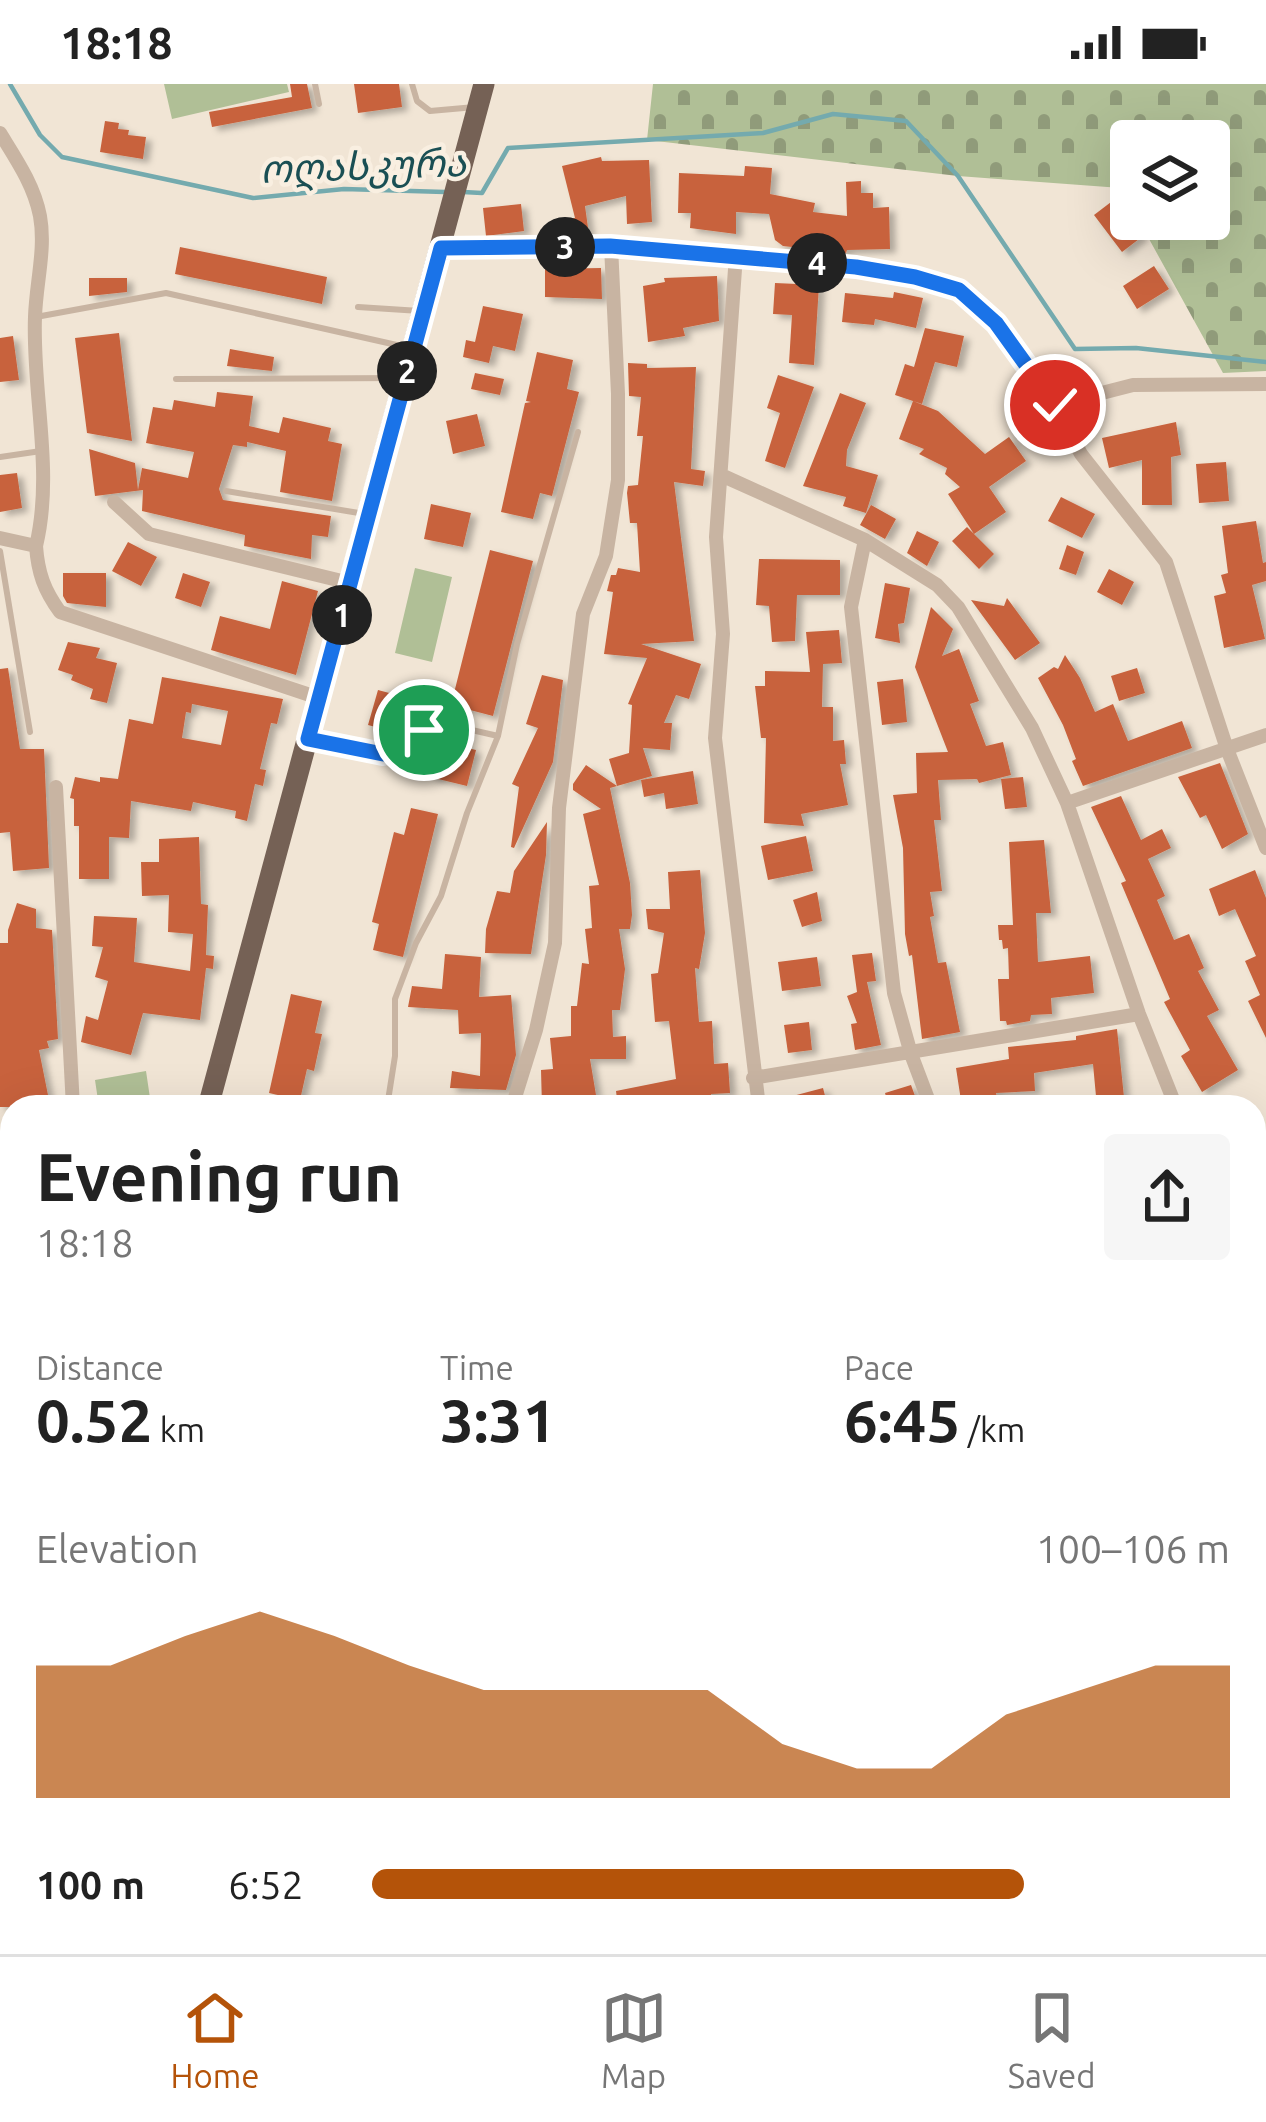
<!DOCTYPE html>
<html lang="en">
<head>
<meta charset="utf-8">
<style>
  :root { --surface:#fff; --page:#f6f6f6; --text:#222; --muted:#767676; --line:#e0e0e0; --accent:#b45309 }
  body { margin:0; font-family:Ubuntu,"Noto Sans Georgian",sans-serif; background:var(--page); color:var(--text); height:100vh; display:flex; flex-direction:column; font-size:45px; white-space:nowrap }
  * { box-sizing:border-box; margin:0 }
  p { font-size:39px; color:var(--muted) }
  .icon { flex:none; width:66px; height:66px; fill:none; stroke:currentColor; stroke-width:2; stroke-linecap:round; stroke-linejoin:round }
  .map { position:relative; flex:1; overflow:hidden }
  .details { position:absolute; left:0px; top:1011px; width:1266px; height:861px; display:flex; flex-direction:column; background:var(--surface); border-radius:36px 36px 0 0; box-shadow:0 12px 48px #0002 }
  .details>* { flex:none }
  .fabs { position:absolute; left:1110px; top:36px; display:grid; gap:24px }
  .fabs a { display:grid; place-items:center; width:120px; height:120px; border-radius:12px; background:var(--surface); box-shadow:0 12px 48px #0002; font-size:60px }
  .pin { position:absolute; display:grid; place-items:center; width:102px; height:102px; color:#fff; margin:-51px; border:6px solid #fff; border-radius:50%; box-shadow:0 3px 12px #0007 }
  .km { position:absolute; width:60px; height:60px; margin:-30px; border-radius:50%; background:#222; color:#fff; font-size:33px; line-height:60px; text-align:center }
  .round { display:grid; place-items:center; flex:none; width:126px; height:126px; border-radius:12px; background:var(--page) }
  .summary { display:flex; align-items:center; justify-content:space-between; height:204px; padding:0 36px }
  h1 { font-size:66px; font-weight:700; line-height:90px }
  .figures { display:grid; grid-template-columns:repeat(3,1fr); gap:18px; height:204px; padding:12px 36px }
  .figures div { display:grid; align-content:center }
  .figures b { font-size:60px; font-weight:700 }
  .figures small { font-size:33px; font-weight:400 }
  .figures p { font-size:33px }
  .chart { height:336px; padding:24px 36px }
  .chart p { display:flex; justify-content:space-between }
  .chart svg { width:100%; height:216px; margin-top:12px; fill:var(--accent); opacity:.7 }
  ul { padding:0 36px; list-style:none; font-size:39px }
  li { display:grid; grid-template-columns:192px 144px 1fr; align-items:center; height:90px }
  li i { height:30px; border-radius:15px; background:var(--accent) }
  .status { display:flex; justify-content:space-between; align-items:center; height:84px; padding:0 60px; background:var(--surface); direction:ltr }
  .status svg { height:33px; fill:currentColor }
  .tab-bar { display:flex; justify-content:space-around; align-items:center; height:168px; border-top:3px solid var(--line); background:var(--surface); font-size:33px; color:var(--muted) }
  .tab-bar a { display:grid; justify-items:center; gap:6px }
  .tab-bar .current { color:var(--accent) }
  .map>svg:first-child { display:block }
  .grass { fill:#b0bf96 }
  .cemetery { fill:url(#cemetery-stones) }
  .lines { fill:none; stroke-linecap:round; stroke-linejoin:round }
  .stream { stroke:#74aaae; stroke-width:4.5 }
  .building { fill:#c8623c; fill-rule:evenodd; filter:url(#shadow) }
  .service { stroke:#c8b4a2; stroke-width:6 }
  .minor { stroke:#c8b4a2; stroke-width:14 }
  .primary { stroke:#756155; stroke-width:21 }
  .route-casing { stroke:#fff; stroke-width:24 }
  .route { stroke:#1a73e8; stroke-width:15 }
  .labels { text-anchor:middle; dominant-baseline:central; stroke-width:9; stroke-linejoin:round; paint-order:stroke }
  .water-label { font-size:39px; font-style:italic; fill:#1a4f54; stroke:#f9efe1 }
</style>
</head>
<body>
<div class="status"><b>18:18</b><svg viewBox="0 0 49 12"><path d="M0 12V9h3v3zM5 12V6h3v6zM10 12V3h3v9zM15 12V0h3v12zM26 1h20v11H26zM47 4h2v5h-2z"/></svg></div>
<div class="map">
<svg width="1266" height="1870" viewBox="0 0 1266 1870">
  <defs>
    <pattern id="cemetery-stones" width="16" height="16" patternUnits="userSpaceOnUse" patternTransform="scale(3)"><rect width="16" height="16" fill="#b0bf96"/><path d="M2 7V4a2 2 0 0 1 4 0v3zM10 15v-3a2 2 0 0 1 4 0v3z" fill="#909b7a"/></pattern>
    <filter id="shadow"><feDropShadow dx="6" dy="4" stdDeviation="3" flood-color="#0004"/></filter>
  </defs>
  <rect width="100%" height="100%" fill="#f1e5d5"/>
  <path class="grass" d="M 164,0 L 287,0 L 289,8 L 172,35 Z
    M 415,484 L 452,493 L 432,578 L 395,569 Z
    M 146,987 L 150,1014 L 99,1023 L 95,996 Z"/>
  <path class="cemetery" d="M 653,0 L 1266,0 L 1266,287 L 1223,289 L 1138,135 L 1209,135 L 1209,57 L 1131,57 L 1131,122 L 1121,104 L 958,92 L 647,56 Z"/>
  <g class="lines">
    <path class="stream" d="M 10,0 L 40,51 L 62,73 L 253,114 L 344,105 L 445,108
      M 463,108 L 482,109 L 508,64 L 763,49 L 833,30 L 906,37 L 958,92 L 1075,265 L 1136,264 L 1266,278"/>
  </g>
  <path class="building" d="M 290,0 L 307,0 L 312,24 L 212,43 L 209,28 L 292,13 Z
    M 354,0 L 399,0 L 402,23 L 358,29 Z
    M 105,37 L 119,39 L 118,45 L 129,46 L 128,51 L 146,53 L 143,75 L 100,68 Z
    M 601,73 L 602,77 L 649,76 L 652,138 L 627,140 L 626,112 L 585,122 L 589,151 L 556,151 L 554,136 L 575,134 L 562,82 Z
    M 745,82 L 772,84 L 770,110 L 815,119 L 813,128 L 847,132 L 846,98 L 861,97 L 861,109 L 873,109 L 873,124 L 889,123 L 890,165 L 847,166 L 846,169 L 783,162 L 775,156 L 769,130 L 736,128 L 736,150 L 690,144 L 691,129 L 678,129 L 679,89 L 744,92 Z
    M 1115,115 L 1143,152 L 1122,168 L 1094,131 Z
    M 521,120 L 524,147 L 486,152 L 483,124 Z
    M 180,163 L 327,193 L 322,220 L 175,190 Z
    M 1154,182 L 1169,205 L 1137,225 L 1123,202 Z
    M 601,184 L 602,215 L 545,213 L 545,185 Z
    M 717,192 L 719,237 L 683,244 L 685,252 L 648,258 L 643,202 L 665,198 L 664,194 Z
    M 89,194 L 127,194 L 127,208 L 89,212 Z
    M 775,199 L 819,201 L 814,281 L 789,279 L 792,231 L 773,230 Z
    M 894,208 L 923,214 L 916,244 L 875,235 L 874,241 L 842,238 L 845,209 L 893,214 Z
    M 483,222 L 523,230 L 515,267 L 493,262 L 489,279 L 463,273 L 466,256 L 475,258 Z
    M 925,244 L 964,252 L 957,283 L 935,278 L 922,320 L 895,311 L 905,280 L 914,283 Z
    M 119,249 L 132,357 L 87,349 L 75,254 Z
    M 13,252 L 19,296 L 0,298 L 0,254 Z
    M 230,265 L 274,273 L 272,287 L 227,282 Z
    M 537,268 L 573,276 L 567,305 L 579,308 L 552,412 L 540,409 L 533,435 L 501,428 L 525,319 L 531,318 L 526,317 Z
    M 628,279 L 647,280 L 647,284 L 696,283 L 691,385 L 705,387 L 703,402 L 674,398 L 694,557 L 641,560 L 701,580 L 689,615 L 676,611 L 664,639 L 672,639 L 670,666 L 643,664 L 652,692 L 610,704 L 630,799 L 632,831 L 630,845 L 619,845 L 625,885 L 620,926 L 612,926 L 613,953 L 626,952 L 626,975 L 590,975 L 596,1011 L 566,1015 L 566,1023 L 542,1023 L 541,986 L 553,985 L 550,954 L 571,952 L 571,922 L 577,922 L 582,879 L 589,880 L 585,845 L 592,844 L 589,802 L 599,801 L 583,730 L 601,725 L 573,706 L 573,700 L 586,681 L 617,702 L 609,675 L 629,669 L 632,621 L 628,620 L 647,574 L 604,570 L 613,508 L 607,507 L 611,491 L 616,491 L 618,484 L 640,488 L 637,439 L 630,439 L 627,409 L 628,402 L 638,401 L 643,352 L 637,352 L 641,313 L 629,312 Z
    M 475,289 L 504,295 L 500,311 L 471,305 Z
    M 778,291 L 814,303 L 785,384 L 765,377 L 780,329 L 767,324 Z
    M 217,308 L 253,312 L 249,342 L 279,349 L 283,333 L 331,344 L 328,357 L 342,360 L 332,417 L 280,408 L 286,367 L 247,358 L 247,363 L 233,361 L 219,405 L 223,416 L 331,432 L 328,453 L 312,451 L 311,475 L 244,462 L 245,451 L 142,427 L 143,406 L 95,412 L 89,365 L 135,379 L 138,406 L 142,384 L 188,394 L 194,368 L 146,359 L 153,323 L 172,326 L 174,316 L 215,323 Z
    M 840,309 L 866,319 L 847,366 L 846,382 L 878,391 L 866,429 L 843,422 L 846,413 L 803,402 Z
    M 913,317 L 938,327 L 985,370 L 1009,353 L 1026,377 L 989,403 L 1006,428 L 974,450 L 948,410 L 960,403 L 945,390 L 947,384 L 919,370 L 924,365 L 899,355 Z
    M 477,330 L 485,362 L 453,370 L 446,337 Z
    M 1176,338 L 1181,371 L 1171,373 L 1172,421 L 1142,421 L 1142,376 L 1109,384 L 1102,354 Z
    M 1226,378 L 1229,417 L 1199,419 L 1196,380 Z
    M 17,389 L 22,424 L 0,428 L 0,391 Z
    M 1061,413 L 1095,430 L 1082,454 L 1048,437 Z
    M 431,420 L 471,429 L 463,463 L 424,455 Z
    M 871,421 L 896,435 L 885,455 L 860,441 Z
    M 1256,437 L 1263,479 L 1266,478 L 1266,497 L 1252,501 L 1265,555 L 1224,564 L 1214,512 L 1226,509 L 1221,491 L 1228,489 L 1222,442 Z
    M 967,443 L 994,470 L 979,485 L 952,457 Z
    M 917,447 L 939,458 L 927,482 L 907,469 Z
    M 128,458 L 157,473 L 141,502 L 112,487 Z
    M 1067,461 L 1084,468 L 1076,491 L 1059,485 Z
    M 490,466 L 533,477 L 493,632 L 451,621 Z
    M 759,475 L 840,476 L 840,511 L 797,511 L 795,557 L 772,558 L 769,522 L 756,521 Z
    M 1109,485 L 1134,498 L 1122,521 L 1097,508 Z
    M 63,489 L 106,489 L 106,523 L 67,519 L 63,512 Z
    M 183,489 L 210,498 L 201,523 L 175,514 Z
    M 282,497 L 318,507 L 296,591 L 211,566 L 220,532 L 270,545 Z
    M 885,499 L 910,504 L 904,539 L 898,540 L 900,559 L 875,554 Z
    M 1007,514 L 1040,559 L 1015,576 L 971,516 L 1004,522 Z
    M 931,523 L 953,545 L 942,572 L 959,565 L 979,617 L 970,620 L 986,662 L 1003,658 L 1011,691 L 979,699 L 977,695 L 938,696 L 941,736 L 934,736 L 942,807 L 930,808 L 934,832 L 930,833 L 938,879 L 946,878 L 960,948 L 922,955 L 912,871 L 909,872 L 905,850 L 903,764 L 893,711 L 917,709 L 916,669 L 948,668 L 915,583 Z
    M 839,546 L 842,579 L 823,580 L 822,623 L 833,623 L 833,657 L 844,656 L 846,680 L 840,680 L 848,721 L 801,730 L 804,742 L 764,739 L 766,654 L 761,654 L 755,602 L 765,602 L 765,587 L 810,588 L 806,548 Z
    M 68,558 L 100,564 L 96,574 L 117,579 L 107,619 L 90,615 L 93,605 L 71,596 L 73,591 L 58,586 Z
    M 1065,571 L 1080,594 L 1095,628 L 1113,620 L 1128,657 L 1182,637 L 1192,664 L 1083,702 L 1072,677 L 1076,675 L 1063,641 L 1038,594 L 1054,583 L 1058,585 Z
    M 8,584 L 20,665 L 44,665 L 49,784 L 13,787 L 10,748 L 0,749 L 0,585 Z
    M 1137,584 L 1145,609 L 1119,617 L 1111,592 Z
    M 542,591 L 563,596 L 553,678 L 514,764 L 511,763 L 519,703 L 512,700 L 538,644 L 526,640 Z
    M 162,593 L 283,615 L 277,640 L 271,639 L 260,685 L 266,686 L 263,702 L 255,700 L 247,737 L 235,734 L 236,727 L 193,718 L 191,727 L 131,717 L 129,754 L 109,753 L 109,795 L 79,795 L 79,742 L 74,742 L 74,715 L 70,714 L 75,693 L 100,698 L 100,693 L 118,695 L 129,635 L 153,640 ZM 192,620 L 228,627 L 221,661 L 182,654 L 186,628 L 191,629 Z
    M 903,595 L 907,638 L 882,641 L 877,598 Z
    M 378,606 L 419,617 L 411,645 L 402,650 L 368,641 Z
    M 454,661 L 476,666 L 467,702 L 430,693 L 436,669 L 452,673 Z
    M 1220,679 L 1248,750 L 1222,765 L 1206,731 L 1200,734 L 1178,693 Z
    M 693,687 L 698,720 L 666,725 L 664,709 L 644,713 L 641,696 Z
    M 1023,693 L 1027,723 L 1005,725 L 1001,695 Z
    M 1121,712 L 1141,756 L 1162,745 L 1171,764 L 1148,775 L 1165,812 L 1157,816 L 1174,856 L 1189,850 L 1204,884 L 1198,887 L 1219,926 L 1207,932 L 1238,986 L 1202,1008 L 1181,972 L 1190,966 L 1164,918 L 1170,915 L 1121,799 L 1126,797 L 1091,723 Z
    M 411,724 L 438,730 L 403,873 L 373,866 L 379,840 L 372,838 L 394,748 L 404,751 Z
    M 547,738 L 546,771 L 531,870 L 485,869 L 486,845 L 497,807 L 510,809 L 514,787 Z
    M 806,752 L 813,787 L 768,796 L 761,762 Z
    M 199,753 L 201,820 L 208,821 L 206,871 L 214,872 L 213,885 L 206,884 L 200,936 L 143,929 L 131,971 L 81,958 L 86,932 L 98,936 L 108,897 L 95,893 L 103,863 L 92,862 L 94,832 L 137,834 L 134,878 L 190,887 L 193,850 L 168,848 L 169,811 L 142,812 L 141,778 L 159,778 L 159,755 Z
    M 1044,756 L 1051,829 L 1036,829 L 1038,878 L 1090,872 L 1094,909 L 1051,914 L 1052,930 L 1031,931 L 1030,937 L 1007,941 L 1006,937 L 1000,937 L 998,895 L 1009,895 L 1008,864 L 1003,865 L 1002,856 L 999,856 L 998,841 L 1013,841 L 1009,758 Z
    M 700,786 L 705,849 L 699,885 L 695,884 L 699,938 L 712,937 L 714,980 L 728,979 L 730,1009 L 711,1010 L 712,1023 L 618,1023 L 616,1007 L 676,995 L 669,937 L 655,938 L 651,890 L 658,889 L 664,849 L 648,845 L 646,825 L 670,825 L 668,788 Z
    M 1255,786 L 1266,814 L 1266,954 L 1248,917 L 1260,911 L 1245,877 L 1256,872 L 1235,825 L 1219,832 L 1209,805 Z
    M 817,808 L 822,837 L 802,843 L 793,816 Z
    M 17,819 L 36,825 L 36,844 L 52,846 L 58,955 L 47,957 L 49,964 L 39,966 L 50,1021 L 40,1023 L 0,1023 L 0,859 L 8,859 L 8,846 Z
    M 872,869 L 876,897 L 867,898 L 881,961 L 855,966 L 851,940 L 857,939 L 847,912 L 857,908 L 852,871 Z
    M 445,870 L 481,873 L 479,913 L 511,911 L 516,971 L 506,1006 L 450,1004 L 452,987 L 480,992 L 481,949 L 459,950 L 458,926 L 408,923 L 412,902 L 442,905 Z
    M 817,873 L 821,902 L 782,907 L 778,878 Z
    M 291,910 L 322,917 L 315,949 L 322,950 L 314,987 L 307,985 L 300,1016 L 269,1009 Z
    M 809,938 L 812,966 L 788,969 L 784,941 Z
    M 1117,945 L 1125,1023 L 1097,1023 L 1093,980 L 1034,989 L 1035,1007 L 996,1009 L 998,1019 L 962,1023 L 956,984 L 1009,975 L 1008,963 L 1076,956 L 1076,952 Z
    M 911,1001 L 919,1023 L 889,1023 L 885,1009 Z
    M 823,1004 L 828,1023 L 770,1023 L 770,1018 Z"/>
  <g class="lines">
    <path class="service" d="M 315,0 L 319,20
      M 412,0 L 417,17 L 430,27 L 475,23
      M 358,223 L 420,227
      M 36,233 L 166,209 L 410,264
      M 176,295 L 402,294
      M 0,373 L 41,367
      M 226,407 L 365,430
      M 0,467 L 30,648
      M 498,652 L 517,560 L 578,348
      M 312,655 L 383,670 L 424,646 L 463,644 L 498,652 L 467,729 L 441,812 L 416,859 L 395,915 L 395,972 L 387,1023
      M 0,1130 L 12,1130"/>
    <path class="minor" d="M 0,49 C 16,75 34,101 40,132 C 46,165 36,199 35,233 C 32,309 54,387 36,462
      M 441,164 L 611,162 L 736,171 L 856,183 L 915,193 L 959,206 L 996,239 L 1055,321 L 1081,370 L 1166,478 L 1227,665 L 1266,764
      M 736,171 L 716,453 L 723,550 L 715,654 L 759,1023
      M 1055,321 L 1133,301 L 1266,300
      M 721,391 L 865,456 L 937,501 L 958,523 L 1032,644 L 1067,719 L 1139,930 L 1176,1023
      M 114,418 L 149,450 L 350,499
      M 0,454 L 36,462 C 38,489 44,506 60,528 L 319,614
      M 865,456 L 851,523 L 894,909 L 911,970 L 931,1023
      M 56,703 L 73,1023
      M 1067,719 L 1266,651
      M 753,994 L 1139,930
      M 183,1023 L 210,1016
      M 512,1023 L 536,946 L 555,859 L 559,724 L 583,530 L 606,472 L 618,396 L 618,310 L 611,162
      M 0,1058 L 12,1055
      M 1254,1352 L 1266,1353
      M 1254,1624 L 1266,1620
      M 790,1860 L 798,1870
      M 373,1870 L 377,1860
      M 604,1870 L 621,1860
      M 1219,1870 L 1221,1860"/>
    <path class="primary" d="M 208,1023 L 484,0
      M 0,1770 L 12,1743
      M 0,1857 L 12,1790"/>
  </g>
  <g class="lines">
    <g class="route-casing">
      <path id="route" d="M 424,646 L 383,670 L 308,655 L 441,164 L 610,162 L 856,183 L 915,193 L 959,206 L 996,239 L 1055,321"/>
    </g>
    <use href="#route" class="route"/>
  </g>
  <g class="labels">
    <g class="water-label">
      <text transform="translate(363 81) rotate(-2)">ოღასკურა</text>
    </g>
  </g>
</svg>
<div class="fabs">
<a><svg class="icon" aria-label="layers" viewBox="0 0 24 24"><path d="M12 4l9 5-9 5-9-5zM3 14l9 5 9-5"/></svg></a>
</div>
<div class="pin" style="left:424px;top:646px;background:#1e9e55"><svg class="icon" aria-label="arrive" viewBox="0 0 24 24"><path d="M6 21V4h12l-3 4 3 4H6"/></svg></div>
<div class="pin" style="left:1055px;top:321px;background:#d93025"><svg class="icon" aria-label="check" viewBox="0 0 24 24"><path d="M5 12l5 5 9-10"/></svg></div>
<b class="km" style="left:342px;top:531px">1</b>
<b class="km" style="left:407px;top:287px">2</b>
<b class="km" style="left:565px;top:163px">3</b>
<b class="km" style="left:817px;top:179px">4</b>
<section class="details">
<div class="summary"><div><h1>Evening run</h1><p>18:18</p></div><a class="round"><svg class="icon" aria-label="share" viewBox="0 0 24 24"><path d="M12 15V3M7 8l5-5 5 5M5 13v7h14v-7"/></svg></a></div>
<div class="figures">
<div><p>Distance</p><b>0.52<small> km</small></b></div>
<div><p>Time</p><b>3:31</b></div>
<div><p>Pace</p><b>6:45<small> /km</small></b></div>
</div>
<div class="chart"><p><span>Elevation</span>100–106 m</p>
<svg viewBox="0 0 160 44" preserveAspectRatio="none"><path d="M0 44V17L10 17L20 11L30 6L40 11L50 17L60 22L70 22L80 22L90 22L100 33L110 38L120 38L130 27L140 22L150 17L160 17V44z"/></svg>
</div>
<ul>
<li><b>100 m</b>6:52<i style="width:76%"></i></li>
</ul>
</section>
</div>
<nav class="tab-bar">
<a class="current"><svg class="icon" aria-label="home" viewBox="0 0 24 24"><path d="M3 11l9-7 9 7M6 9v11h12V9"/></svg>Home</a>
<a><svg class="icon" aria-label="map" viewBox="0 0 24 24"><path d="M3 6l6-2 6 2 6-2v14l-6 2-6-2-6 2zM9 4v14M15 6v14"/></svg>Map</a>
<a><svg class="icon" aria-label="saved" viewBox="0 0 24 24"><path d="M7 4h10v16l-5-4-5 4z"/></svg>Saved</a>
</nav>
</body>
</html>
